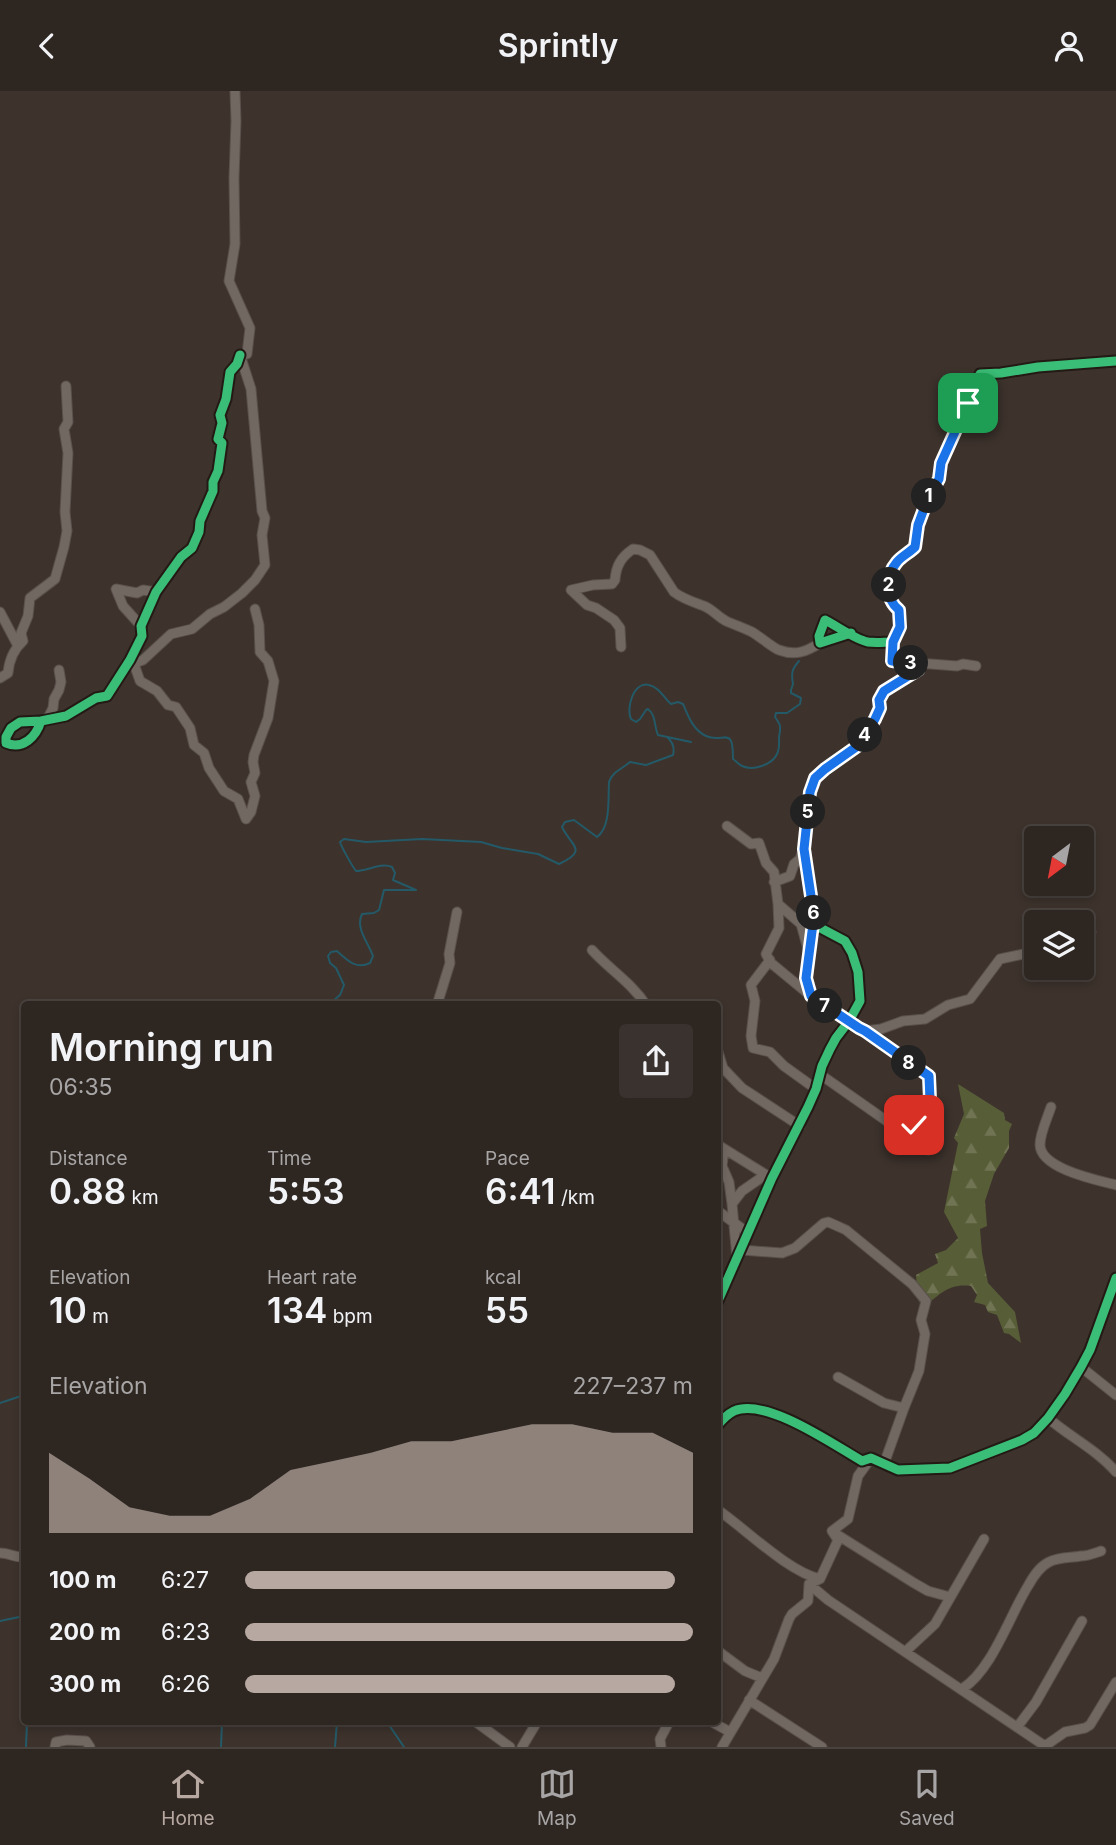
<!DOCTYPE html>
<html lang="en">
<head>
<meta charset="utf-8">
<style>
  :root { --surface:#2e2621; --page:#3a322e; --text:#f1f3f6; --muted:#a7a5a5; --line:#49433f; --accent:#b7a9a2 }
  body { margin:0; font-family:Inter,sans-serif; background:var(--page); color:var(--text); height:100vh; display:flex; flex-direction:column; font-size:26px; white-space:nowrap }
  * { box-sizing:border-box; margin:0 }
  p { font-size:23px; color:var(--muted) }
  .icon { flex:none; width:38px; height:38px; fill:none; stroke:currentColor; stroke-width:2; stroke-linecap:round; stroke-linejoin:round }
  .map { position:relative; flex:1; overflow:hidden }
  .side { position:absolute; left:21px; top:910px; width:700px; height:724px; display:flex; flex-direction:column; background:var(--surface); border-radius:7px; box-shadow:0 4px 10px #0003,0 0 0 2px var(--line) }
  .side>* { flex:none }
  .needle { width:46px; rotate:212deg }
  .tools { position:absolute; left:1024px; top:735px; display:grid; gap:14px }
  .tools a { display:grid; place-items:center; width:70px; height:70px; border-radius:7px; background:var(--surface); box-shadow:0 4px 10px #0003,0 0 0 2px var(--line); font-size:35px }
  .pin { position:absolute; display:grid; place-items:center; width:60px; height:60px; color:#fff; margin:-30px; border-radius:14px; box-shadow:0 4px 10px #0006 }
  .km { position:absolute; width:35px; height:35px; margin:-18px; border-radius:50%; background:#222; color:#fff; font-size:19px; line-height:35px; text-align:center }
  .round { display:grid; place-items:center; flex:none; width:74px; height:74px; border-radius:7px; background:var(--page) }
  .summary { display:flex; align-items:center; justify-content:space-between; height:119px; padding:0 28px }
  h1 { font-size:38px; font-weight:600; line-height:52px }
  .stats { display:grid; grid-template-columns:repeat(3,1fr); gap:10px; height:119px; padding:7px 28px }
  .stats div { display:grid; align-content:center }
  .stats b { font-size:35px; font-weight:600 }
  .stats small { font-size:19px; font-weight:400 }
  .stats p { font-size:19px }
  .chart { height:196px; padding:14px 28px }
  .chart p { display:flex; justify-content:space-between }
  .chart svg { width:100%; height:126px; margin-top:7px; fill:var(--accent); opacity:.7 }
  ul { padding:0 28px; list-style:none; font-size:23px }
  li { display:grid; grid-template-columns:112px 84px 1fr; align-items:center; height:52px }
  li i { height:18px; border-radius:9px; background:var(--accent) }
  header { display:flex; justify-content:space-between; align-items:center; height:91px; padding:0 28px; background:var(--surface); font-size:32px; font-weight:600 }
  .dock { display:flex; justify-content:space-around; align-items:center; height:98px; border-top:2px solid var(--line); background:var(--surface); font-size:19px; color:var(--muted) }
  .dock a { display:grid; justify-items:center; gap:4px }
  .dock .current { color:var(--accent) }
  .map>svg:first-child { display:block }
  .forest { fill:url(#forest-firs) }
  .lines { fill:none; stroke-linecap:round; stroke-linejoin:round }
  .stream { stroke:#245a68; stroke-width:2 }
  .minor-casing { stroke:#5a504b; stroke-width:11 }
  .minor { stroke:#716862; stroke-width:9 }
  .cycleway-casing { stroke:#241a15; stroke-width:13 }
  .cycleway { stroke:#3abd76; stroke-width:9 }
  .route-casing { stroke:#fff; stroke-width:14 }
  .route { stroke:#1a73e8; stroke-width:9 }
</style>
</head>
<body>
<header><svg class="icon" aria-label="back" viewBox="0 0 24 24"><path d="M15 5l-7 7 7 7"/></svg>Sprintly<svg class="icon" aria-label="person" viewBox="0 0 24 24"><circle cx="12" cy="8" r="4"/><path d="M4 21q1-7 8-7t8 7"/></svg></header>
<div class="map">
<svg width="1116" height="1656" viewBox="0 0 1116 1656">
  <defs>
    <pattern id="forest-firs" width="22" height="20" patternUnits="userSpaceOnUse" patternTransform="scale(1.75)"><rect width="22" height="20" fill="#575d36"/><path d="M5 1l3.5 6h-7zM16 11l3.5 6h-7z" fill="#707453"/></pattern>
  </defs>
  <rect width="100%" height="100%" fill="#3d322c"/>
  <path class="forest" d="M 958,993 L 1004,1022 L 1005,1029 L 1012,1033 L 1009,1040 L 1009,1057 L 994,1083 L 985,1110 L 987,1135 L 980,1138 L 982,1162 L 988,1192 L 1015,1221 L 1021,1252 L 1009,1243 L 1004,1242 L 997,1224 L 988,1221 L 985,1214 L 974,1211 L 977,1204 L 971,1195 C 949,1192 940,1203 924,1216 L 918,1209 L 916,1184 L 938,1172 L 935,1163 L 946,1159 L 958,1147 L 944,1121 L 958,1052 L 954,1047 L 964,1023 Z"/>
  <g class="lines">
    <path class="stream" d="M 328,914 L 340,904 L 344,894 L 336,877 L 330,872 L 328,865 L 331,861 L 337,860 C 347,869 356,879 370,872 L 373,865 C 368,851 355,837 362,823 L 374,822 L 379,819 L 384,799 L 416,799 L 393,789 L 395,782 L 392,776 C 381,771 368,780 356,780 C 352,775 341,755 340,751 L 344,748 L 366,751 L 422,748 L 481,751 L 502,757 L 538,763 L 559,773 C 589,759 571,755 562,736 L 565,731 L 574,729 L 597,746 C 611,736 608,707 609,691 C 612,681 622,678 630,671 L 646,674 L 673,664 C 675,656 673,651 667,646 L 691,651 L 658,644 C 654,635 656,624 648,618 L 646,619 L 640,628 L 636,631 L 631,628 C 626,618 633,590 649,594 C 659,596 664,607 671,613 L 678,611 L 683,613 C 688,625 693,639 706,645 C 724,653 733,633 733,668 C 736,670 738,673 742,675 C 753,680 772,674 777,663 C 780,657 779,652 779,646 C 781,636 781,634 775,626 L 776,622 L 787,622 L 800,613 L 801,607 L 791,602 L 791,599 L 793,593 C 791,582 792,578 799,570
      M 0,1312 L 24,1304
      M 0,1530 L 24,1525
      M 387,1631 L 404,1656
      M 26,1656 L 27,1631
      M 221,1656 L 222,1631
      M 335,1656 L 337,1631"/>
    <g class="minor-casing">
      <path id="minor" d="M 235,0 L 236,30 L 234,87 L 235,153 L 229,190 L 250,237 L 247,263
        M 0,521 L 18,555
        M 141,535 L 123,515 L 116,498 L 137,502 L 143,499 L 156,501
        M 851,542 L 820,552 L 819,545 L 825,529 C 837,535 856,549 868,551 C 876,552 885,551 893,551 L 900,536 L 899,518 C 885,508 885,485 897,471 C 902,465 909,462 915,456 L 918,434 L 928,407 L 939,388 L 941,372 L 954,342 L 963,324 L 980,283 L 1001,282 L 1038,276 L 1116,270
        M 893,551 L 892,570 L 957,575 L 963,573 L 976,575
        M 621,556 L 620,537 L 614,529 L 596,517 L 587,514 L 571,499 L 593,494 L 612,493 L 615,489 C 616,475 621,466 633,458 L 640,459 L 650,464 L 674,501 C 683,508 693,511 704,515 C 712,518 718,526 726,530 C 735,534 744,537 752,541 C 759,545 773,557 779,559 C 795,565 806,561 820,552
        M 130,569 L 134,573 L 140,590 L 157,600 L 168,614 L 176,616 L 190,637 L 194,654 L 204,662 L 209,677 L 224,700 L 238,708 L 246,728 L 251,721 L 255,705 L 251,691 L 255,682 L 253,671 L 254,664 L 268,627 L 274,590 L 268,570 L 260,561 L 259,534 L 255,518
        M 129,574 L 143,569 L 171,543 L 192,538 L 210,523 L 224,516 L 242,502 L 255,489 L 265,474 L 262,444 L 265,427 L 262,420 L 251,298 L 240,264
        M 0,587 L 8,582 C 9,570 13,559 23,550 L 21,542 L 28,525 L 30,507 L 55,488 L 64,456 L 67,440 L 65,421 L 68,362 L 64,338 L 68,331 L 66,295
        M 47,629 L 53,617 L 54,608 L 59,599 L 61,591 L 59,579
        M 41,630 C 36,646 23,659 6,652 L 6,646 L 11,637 L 20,631 L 41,630 L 66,625 L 96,607 L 107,605 L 130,569 L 142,545 L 141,535 L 156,501 L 181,466 L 192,457 L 199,441 L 200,430 L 213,400 L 213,391 L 218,380 L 222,352 L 218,348 L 222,332 L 220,324 L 226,308 L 230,281 L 237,273 L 240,264
        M 727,735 L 751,753 L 759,752 L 766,772 L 774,781 L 778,813 L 801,833 L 809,862
        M 774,791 L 790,785 L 794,773 L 800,768 L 803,759
        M 778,813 L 779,837 L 766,863 L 771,872 L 811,905 L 865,940 L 929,985 L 930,1009 L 912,1040 L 907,1045
        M 1082,851 L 1091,841
        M 592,859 C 609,878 632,892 646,914
        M 770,869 L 751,894 L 755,910 L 751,945 L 753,957 L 770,961 L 784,975 L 816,998
        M 811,905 L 806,887 L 814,825 L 804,758 L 810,701 L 815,687 L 835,670 L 859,654 L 875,628 L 880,617 L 879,609 L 883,600 L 917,580 L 917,573
        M 437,914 L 450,872 L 449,863 L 457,821
        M 865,940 L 881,938 L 903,930 L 925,928 L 948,914 L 970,908 L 1000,868 L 1028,862 L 1036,864
        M 718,961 L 723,977 L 742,997 L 800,1035
        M 821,984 L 928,1059
        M 1051,1016 C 1047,1028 1040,1042 1040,1054 C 1041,1078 1097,1089 1116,1094
        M 718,1054 L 768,1085
        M 724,1058 L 722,1075 L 729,1091 L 732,1113
        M 718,1120 L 748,1142
        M 742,1159 L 782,1162 L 795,1157 L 824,1132 L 828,1131 L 835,1134 L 846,1139 L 912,1193 L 926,1210 L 921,1229 L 925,1243 L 919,1280 L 904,1317 L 884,1373
        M 737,1167 L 732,1113 L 742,1100 L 765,1084
        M 718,1210 L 772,1087 L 808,1016 L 816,998 L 822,975 L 830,958 L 836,947 L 849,930 L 860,910 L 858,881 L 852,862 L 845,850 L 813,833
        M 1081,1276 L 1116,1304
        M 838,1286 L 884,1312 L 904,1317
        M 1048,1327 C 1070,1346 1097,1359 1116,1381
        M 718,1334 C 722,1329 728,1323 734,1320 C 766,1306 834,1354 862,1370 L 871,1367 L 898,1379 L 950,1377 L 1022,1349 L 1034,1342 L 1048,1327 L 1065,1303 L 1081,1276 L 1090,1259 L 1116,1187
        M 718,1419 C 747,1439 787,1480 820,1488
        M 836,1443 L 914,1492 L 928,1500 L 950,1506
        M 0,1462 C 9,1462 15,1467 24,1466
        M 809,1493 L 828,1509 L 1045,1655 L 1065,1641 L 1085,1637 L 1090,1634 L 1116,1591
        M 718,1560 L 745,1580 L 762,1587
        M 906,1560 L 935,1533 L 984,1448
        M 962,1598 C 992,1579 1009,1526 1028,1495 C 1033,1486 1039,1476 1049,1471 C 1059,1466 1070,1467 1081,1465 C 1088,1465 1095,1462 1101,1460
        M 749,1609 L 822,1656
        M 476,1631 L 510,1656
        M 712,1631 L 730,1641
        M 1018,1635 L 1036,1611 L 1082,1530
        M 55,1656 L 56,1651 L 67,1649 L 86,1650 L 90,1656
        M 522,1656 L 537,1631
        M 661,1656 L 660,1648 L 669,1631
        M 722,1656 L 774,1568 L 789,1528 L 792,1523 L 808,1510 L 809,1493 L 820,1488 L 838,1449 L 832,1440 L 848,1428 L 858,1385 L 871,1367"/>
    </g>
    <use href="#minor" class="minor"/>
    <g class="cycleway-casing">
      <path id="cycleway" d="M 851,542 L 820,552 L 819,545 L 825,529 C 837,535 856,549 868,551 C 876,552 885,551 893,551 L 900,536 L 899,518 C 885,508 885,485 897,471 C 902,465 909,462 915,456 L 918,434 L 928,407 L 939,388 L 941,372 L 954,342 L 963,324 L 980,283 L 1001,282 L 1038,276 L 1116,270
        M 41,630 C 36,646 23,659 6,652 L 6,646 L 11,637 L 20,631 L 41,630 L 66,625 L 96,607 L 107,605 L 130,569 L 142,545 L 141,535 L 156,501 L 181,466 L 192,457 L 199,441 L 200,430 L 213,400 L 213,391 L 218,380 L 222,352 L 218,348 L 222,332 L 220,324 L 226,308 L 230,281 L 237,273 L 240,264
        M 718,1210 L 772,1087 L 808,1016 L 816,998 L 822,975 L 830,958 L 836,947 L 849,930 L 860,910 L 858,881 L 852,862 L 845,850 L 813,833
        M 718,1334 C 722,1329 728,1323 734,1320 C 766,1306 834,1354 862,1370 L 871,1367 L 898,1379 L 950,1377 L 1022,1349 L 1034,1342 L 1048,1327 L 1065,1303 L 1081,1276 L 1090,1259 L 1116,1187"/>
    </g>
    <use href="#cycleway" class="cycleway"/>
  </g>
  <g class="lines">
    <g class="route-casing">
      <path id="route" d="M 914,1034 L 930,1009 L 929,985 L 865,940 L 859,937 L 811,905 L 806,887 L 814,825 L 804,758 L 810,701 L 815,687 L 825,678 L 859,654 L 875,628 L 880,617 L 879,609 L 884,600 L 918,579 L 917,573 L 892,570 L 893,551 L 900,536 L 899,519 C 885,508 885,485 897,471 C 902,465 909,462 915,456 L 918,434 L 928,407 L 939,388 L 941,372 L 968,312"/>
    </g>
    <use href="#route" class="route"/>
  </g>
</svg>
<div class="tools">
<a><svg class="needle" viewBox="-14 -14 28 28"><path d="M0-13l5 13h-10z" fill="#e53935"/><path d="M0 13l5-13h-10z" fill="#a7a5a5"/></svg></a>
<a><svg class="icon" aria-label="layers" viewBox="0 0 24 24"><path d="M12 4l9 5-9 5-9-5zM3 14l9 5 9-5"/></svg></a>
</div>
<div class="pin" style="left:968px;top:312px;background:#1e9e55"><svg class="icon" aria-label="arrive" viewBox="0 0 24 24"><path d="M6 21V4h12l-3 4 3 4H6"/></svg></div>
<div class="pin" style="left:914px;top:1034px;background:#d93025"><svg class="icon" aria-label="check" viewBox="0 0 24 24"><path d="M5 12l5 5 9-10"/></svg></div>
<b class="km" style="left:929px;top:405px">1</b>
<b class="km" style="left:889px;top:494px">2</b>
<b class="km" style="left:911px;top:572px">3</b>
<b class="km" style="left:865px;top:644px">4</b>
<b class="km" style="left:808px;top:721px">5</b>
<b class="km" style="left:814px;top:822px">6</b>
<b class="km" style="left:825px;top:915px">7</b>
<b class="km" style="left:909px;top:972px">8</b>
<section class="side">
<div class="summary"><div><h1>Morning run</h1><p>06:35</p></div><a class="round"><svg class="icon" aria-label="share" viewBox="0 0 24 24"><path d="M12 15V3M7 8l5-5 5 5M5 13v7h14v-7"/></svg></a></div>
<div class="stats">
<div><p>Distance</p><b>0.88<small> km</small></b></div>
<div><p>Time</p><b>5:53</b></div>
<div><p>Pace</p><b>6:41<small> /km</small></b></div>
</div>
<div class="stats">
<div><p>Elevation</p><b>10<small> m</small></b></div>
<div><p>Heart rate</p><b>134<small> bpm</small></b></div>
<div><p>kcal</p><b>55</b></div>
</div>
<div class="chart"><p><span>Elevation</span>227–237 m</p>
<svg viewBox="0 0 160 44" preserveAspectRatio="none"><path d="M0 44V16L10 25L20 35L30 38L40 38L50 32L60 22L70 19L80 16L90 12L100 12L110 9L120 6L130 6L140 9L150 9L160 16V44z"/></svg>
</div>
<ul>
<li><b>100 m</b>6:27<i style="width:96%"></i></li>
<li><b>200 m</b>6:23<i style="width:100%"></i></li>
<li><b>300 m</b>6:26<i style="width:96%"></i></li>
</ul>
</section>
</div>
<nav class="dock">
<a class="current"><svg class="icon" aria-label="home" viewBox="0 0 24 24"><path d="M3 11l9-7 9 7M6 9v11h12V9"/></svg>Home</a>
<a><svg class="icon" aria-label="map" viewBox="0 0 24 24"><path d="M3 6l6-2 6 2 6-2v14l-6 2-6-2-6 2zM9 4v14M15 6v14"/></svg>Map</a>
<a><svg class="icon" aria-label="saved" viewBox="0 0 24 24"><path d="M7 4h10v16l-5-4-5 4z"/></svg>Saved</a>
</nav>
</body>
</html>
